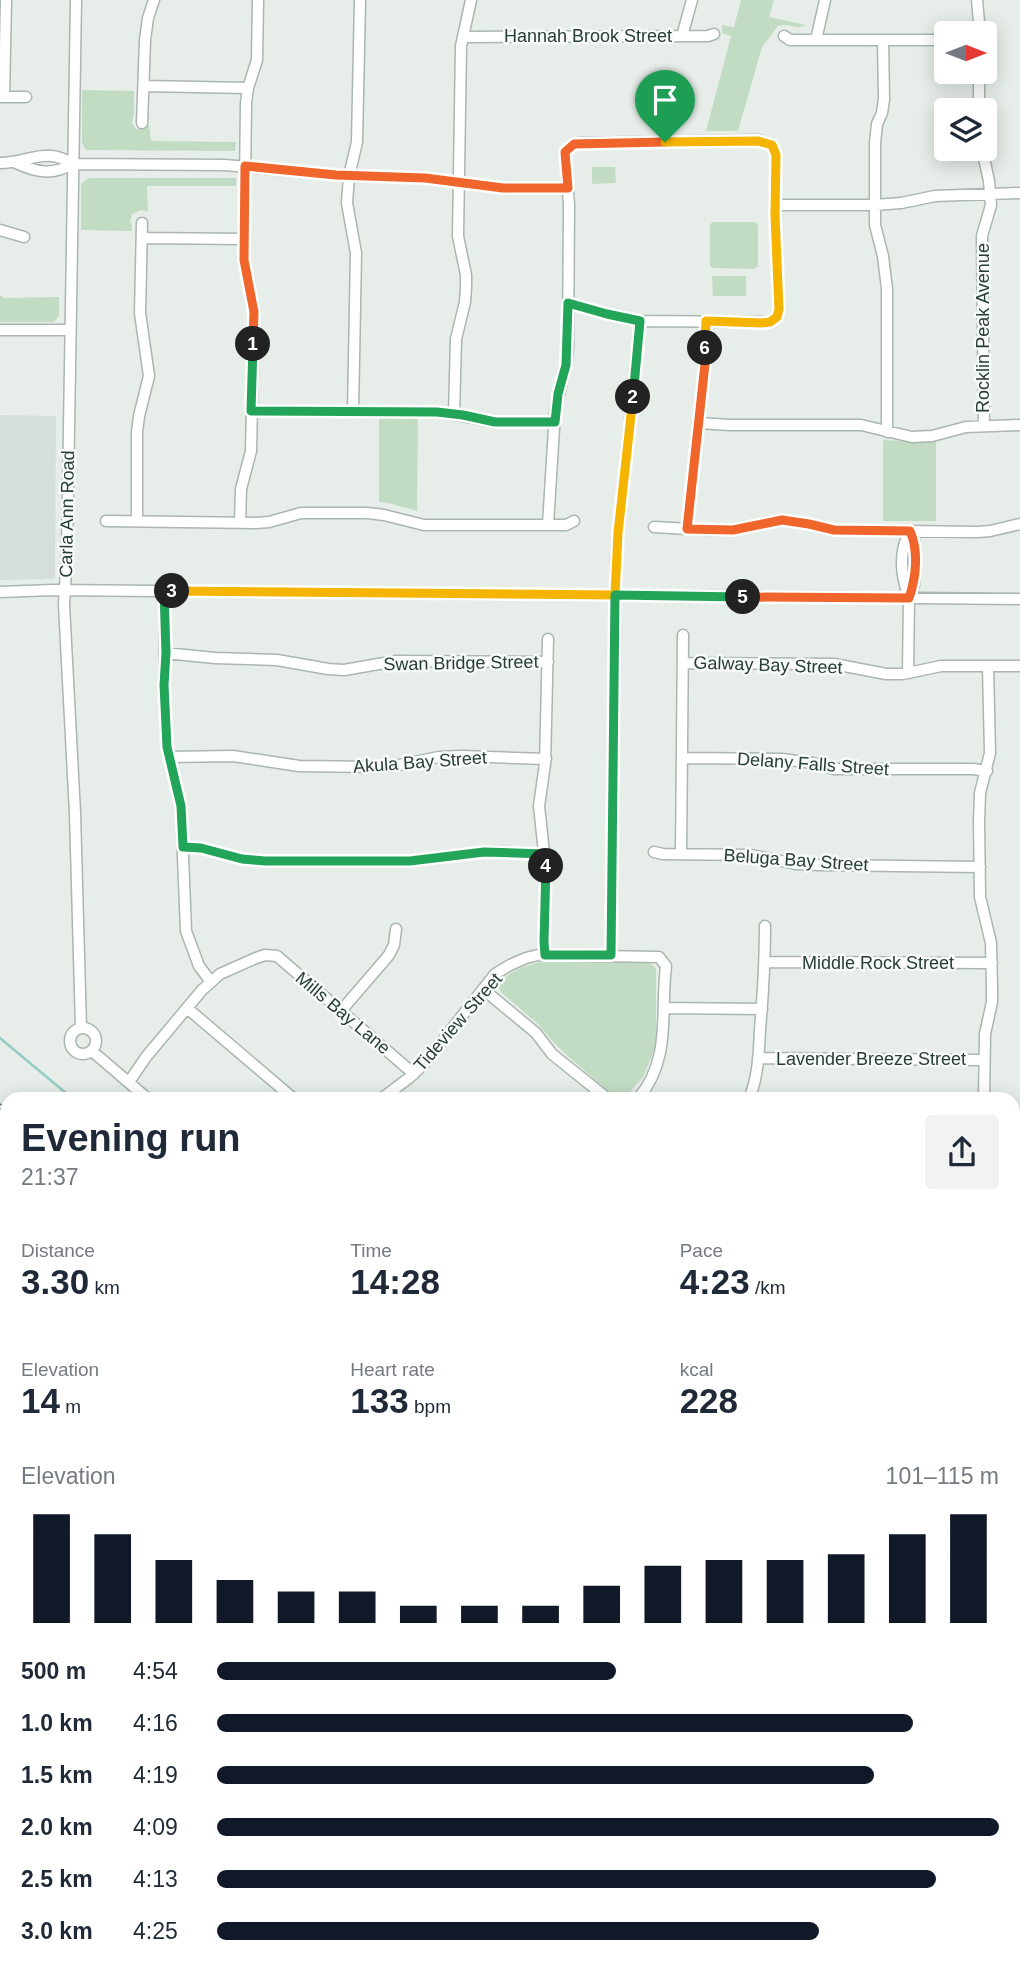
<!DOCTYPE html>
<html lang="en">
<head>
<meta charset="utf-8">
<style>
  :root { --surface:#fff; --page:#f2f2f3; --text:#1f2937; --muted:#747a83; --accent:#111827 }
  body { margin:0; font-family:Arial,sans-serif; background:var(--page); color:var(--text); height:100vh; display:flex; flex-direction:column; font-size:26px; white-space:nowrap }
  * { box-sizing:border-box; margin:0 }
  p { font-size:23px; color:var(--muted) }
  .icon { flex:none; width:38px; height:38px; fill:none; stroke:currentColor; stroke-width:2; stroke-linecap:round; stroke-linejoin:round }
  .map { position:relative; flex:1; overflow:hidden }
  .side { position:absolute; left:0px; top:1092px; width:1020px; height:882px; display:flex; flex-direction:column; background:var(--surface); border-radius:21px 21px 0 0; box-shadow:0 4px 18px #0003 }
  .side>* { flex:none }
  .needle { width:46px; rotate:90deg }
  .tools { position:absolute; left:934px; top:21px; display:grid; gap:14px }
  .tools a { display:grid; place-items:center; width:63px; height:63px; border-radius:7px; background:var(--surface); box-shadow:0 4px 18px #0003; font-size:35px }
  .pin { position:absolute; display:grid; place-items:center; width:60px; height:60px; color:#fff; margin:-72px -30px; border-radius:50% 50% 50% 0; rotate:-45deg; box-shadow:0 0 7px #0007 }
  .pin .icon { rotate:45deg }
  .km { position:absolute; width:35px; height:35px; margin:-18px; border-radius:50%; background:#222; color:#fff; font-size:19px; line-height:35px; text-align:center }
  .round { display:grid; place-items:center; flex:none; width:74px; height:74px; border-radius:7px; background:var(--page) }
  .summary { display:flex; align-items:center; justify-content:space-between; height:119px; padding:0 21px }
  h1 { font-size:38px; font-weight:700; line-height:52px }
  .stats { display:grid; grid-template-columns:repeat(3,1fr); gap:10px; height:119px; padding:7px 21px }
  .stats div { display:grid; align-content:center }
  .stats b { font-size:35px; font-weight:700 }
  .stats small { font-size:19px; font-weight:400 }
  .stats p { font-size:19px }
  .chart { height:196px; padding:14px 21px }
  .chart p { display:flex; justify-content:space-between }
  .chart svg { width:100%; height:126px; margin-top:7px; stroke:var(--accent); stroke-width:6 }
  ul { padding:0 21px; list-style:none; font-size:23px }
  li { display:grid; grid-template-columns:112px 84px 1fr; align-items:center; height:52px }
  li i { height:18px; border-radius:9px; background:var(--accent) }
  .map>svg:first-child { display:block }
  .built { fill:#d5ded8 }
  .green { fill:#c2dcc3 }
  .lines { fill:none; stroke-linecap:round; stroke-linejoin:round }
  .stream { stroke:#96ccc8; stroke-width:2.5 }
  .minor-casing { stroke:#aab6af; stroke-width:13 }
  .major-casing { stroke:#c3c9c6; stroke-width:16 }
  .minor { stroke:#fff; stroke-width:10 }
  .major { stroke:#709e88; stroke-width:12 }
  .rail-casing { stroke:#62796e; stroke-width:5 }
  .rail { stroke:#f7faf8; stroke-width:2.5; stroke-dasharray:8; stroke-linecap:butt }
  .split-1-casing { stroke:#fff; stroke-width:14 }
  .split-2-casing { stroke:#fff; stroke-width:14 }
  .split-3-casing { stroke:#fff; stroke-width:14 }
  .split-4-casing { stroke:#fff; stroke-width:14 }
  .split-5-casing { stroke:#fff; stroke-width:14 }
  .split-6-casing { stroke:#fff; stroke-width:14 }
  .split-7-casing { stroke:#fff; stroke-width:14 }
  .split-1 { stroke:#f0652b; stroke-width:9 }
  .split-2 { stroke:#22a559; stroke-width:9 }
  .split-3 { stroke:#f5b400; stroke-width:9 }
  .split-4 { stroke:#22a559; stroke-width:9 }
  .split-5 { stroke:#22a559; stroke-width:9 }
  .split-6 { stroke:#f0652b; stroke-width:9 }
  .split-7 { stroke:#f5b400; stroke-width:9 }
  .labels { text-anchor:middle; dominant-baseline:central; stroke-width:5; stroke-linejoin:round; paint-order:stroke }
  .street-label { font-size:18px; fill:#273e33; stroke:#f7faf8 }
</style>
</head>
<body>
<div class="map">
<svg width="1020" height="1974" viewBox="0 0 1020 1974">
  <rect width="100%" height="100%" fill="#e7eee9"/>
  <path class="built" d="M 0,415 L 56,416 L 55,579 L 0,580 Z
    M 0,1167 L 7,1173 L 7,1662 L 0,1662 Z
    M 0,1730 L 7,1730 L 7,1935 L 2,1935 L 0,1933 Z
    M 130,1967 L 918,1967 L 926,1974 L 130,1974 Z"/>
  <path class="green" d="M 741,0 L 774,0 L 769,17 L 806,25 C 796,31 788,22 778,26 L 762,47 L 738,131 L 706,131 L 731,36 L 722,33 L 722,25 L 734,27 Z
    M 82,90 L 134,91 L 134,114 L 132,123 L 136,129 C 143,130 146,129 149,124 L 151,141 L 236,142 L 235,151 L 86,150 L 82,143 Z
    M 592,167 L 615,167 L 616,183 L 592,184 Z
    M 89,178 L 236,178 L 236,186 L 147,186 L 148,212 L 141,210 L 132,214 L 130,222 L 132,226 L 132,231 L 81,230 L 81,184 Z
    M 713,222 L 755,222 L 758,225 L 758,266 L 754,269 L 713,268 L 710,266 L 710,224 Z
    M 712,276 L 746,276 L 746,296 L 713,296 Z
    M 0,295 L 4,298 L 59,297 L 59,316 L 54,322 L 0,322 Z
    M 379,417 L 418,418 L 417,511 L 388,503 L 379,502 Z
    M 883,440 L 903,441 L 936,440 L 936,521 L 883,521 Z
    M 557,960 L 648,961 L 656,968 L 656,1043 L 652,1056 L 643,1077 L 634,1087 L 628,1095 L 618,1098 L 614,1096 L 572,1060 L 554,1043 L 538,1024 L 501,992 L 499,988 C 503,969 540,961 557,960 Z"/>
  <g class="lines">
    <path class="stream" d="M 0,1038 L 73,1099"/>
    <g class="minor-casing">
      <path id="minor" d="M 76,0 L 67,551 L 64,605 L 75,813 L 81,1028
        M 977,0 L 980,33
        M 682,36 L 692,0
        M 784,36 L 790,40 L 947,40
        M 463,37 L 708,36 L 714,34
        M 816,40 L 825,0
        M 883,40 L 884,99 L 882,113 L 877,124 L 875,143 L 875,225 L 883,256 L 887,289 L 887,432
        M 144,86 L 248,88
        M 0,97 L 26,97
        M 4,97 L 6,0
        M 979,110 L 979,72
        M 142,123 L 145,40 L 148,18 L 154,0
        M 982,149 L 989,181 L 991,205 L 982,236 L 984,426
        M 0,163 C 28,163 47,146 72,164
        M 16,163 C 36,172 52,176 72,164
        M 72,164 L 225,165 L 336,175 L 425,178 L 503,188 L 568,188
        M 775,205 L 875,205 L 901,203 L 935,196 L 1020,193
        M 0,230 L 24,237
        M 143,238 L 244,239
        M 0,330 L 70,330
        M 251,411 L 437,412 L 463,416 L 495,422 L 555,422
        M 353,412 L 356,253 L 347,203 L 349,176 L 357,142 L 360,0
        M 454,414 L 456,339 L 465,302 L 466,287 L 466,275 L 458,236 L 461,46 L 471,0
        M 698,423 L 730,425 L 861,425 L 912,437 L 932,436 L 966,427 L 1020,425
        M 106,521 L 256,523 L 269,522 L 301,513 L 368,513 L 384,515 L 424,525 L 566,525 L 574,521
        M 137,521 L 137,432 L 139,416 L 149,376 L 140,313 L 142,223
        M 240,523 L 241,489 L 251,451 L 254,311 L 244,260 L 246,103 L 248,88 L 257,60 L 258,0
        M 548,525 L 555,412 L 566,365 L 568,348 L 569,205 L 565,152 L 574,144 L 579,143 L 758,140 L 772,145 L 776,155 L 775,215 L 779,309 L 777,317 L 770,322 L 762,322 L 640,321 L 607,314 L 568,303
        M 654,527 L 706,530 L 733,530 L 782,520 L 809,524 L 834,530 L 978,532 L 990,531 L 1020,524
        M 687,529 L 705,364 L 706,321
        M 164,591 L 165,653 L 164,685 L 167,747 L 181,806 L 186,931 L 199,966 L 211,982
        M 0,592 L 53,590 L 1020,599
        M 909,598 C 901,576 898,552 910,531
        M 165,653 L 215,658 L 277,660 L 328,669 L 344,670 L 396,661 L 548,662
        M 683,663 L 834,664 L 886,674 L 903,674 L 941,666 L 1020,666
        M 908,673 L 909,598 L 914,585 L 915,562 L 914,540 L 910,531
        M 169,757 L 233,756 L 299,766 L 373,767 L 394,766 L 439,757 L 461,756 L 546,759
        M 682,758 L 782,759 L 813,763 L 834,769 L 973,769 L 987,771
        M 183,847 L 201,848 L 242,859 L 265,861 L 410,861 C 429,860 447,856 466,854 C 492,850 519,853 545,854
        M 654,852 L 663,854 L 751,855 L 796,864 L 819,865 L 980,867
        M 681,854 L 683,635
        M 545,955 L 544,942 L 546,871 L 539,806 L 545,764 L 548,639
        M 611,955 L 616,557 L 640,321
        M 765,962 L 992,963
        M 483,989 L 536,1033 L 552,1054 L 608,1099
        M 187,1008 L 294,1099
        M 664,1008 L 762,1009
        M 340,1012 L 389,955 L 394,945 L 396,929
        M70 1041a13 13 0 1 1 26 0a13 13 0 1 1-26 0Z
        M 92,1051 L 148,1099
        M 758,1058 L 984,1060
        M 129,1082 L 146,1057 L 202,990 L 220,974 L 256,958 L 265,955 L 277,956 L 414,1074
        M 381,1099 L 409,1078 L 425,1063 L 495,974 L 510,965 L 526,958 L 538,955 L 659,957 L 666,966 C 660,1014 672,1058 638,1099
        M 749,1099 C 758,1078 759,1053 760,1029 C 763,995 765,961 765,926
        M 984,1099 L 985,1034 L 992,1002 L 992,989 L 991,943 L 980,897 L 979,821 L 980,793 L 990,753 L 988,666
        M 0,1150 L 7,1156
        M 1013,1293 L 1020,1293
        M 1013,1392 L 1020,1392
        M 1013,1639 L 1020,1639
        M 118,1967 L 119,1974
        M 933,1967 L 941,1974"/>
    </g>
    <g class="major-casing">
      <path id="major" d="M 0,1692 L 7,1693
        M 1013,1696 L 1020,1695
        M 0,1718 L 7,1718
        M 1013,1722 L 1020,1721"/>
    </g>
    <use href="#minor" class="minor"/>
    <use href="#major" class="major"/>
    <g class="rail-casing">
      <path id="rail" d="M 0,1106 L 7,1112
        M 1012,1967 L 1020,1974
        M 978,1973 L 979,1974"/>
    </g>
    <use href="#rail" class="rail"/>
  </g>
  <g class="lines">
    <g class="split-1-casing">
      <path id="split-1" d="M 253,344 L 254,312 L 244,260 L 245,166 L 336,175 L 425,178 L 503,188 L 568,188 L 565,152 L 574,144 L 665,142"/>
    </g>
    <g class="split-2-casing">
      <path id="split-2" d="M 253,344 L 251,411 L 437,412 L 463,415 L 495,422 L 555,422 L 558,394 L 566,365 L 568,303 L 607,314 L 640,321 L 633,397"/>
    </g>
    <g class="split-3-casing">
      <path id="split-3" d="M 172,591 L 615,595 L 618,533 L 633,397"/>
    </g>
    <g class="split-4-casing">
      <path id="split-4" d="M 172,591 L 164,591 L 166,653 L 164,685 L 167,747 L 181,806 L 183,847 L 201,848 L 242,859 L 265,861 L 410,861 L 484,852 L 545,854 L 546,866"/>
    </g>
    <g class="split-5-casing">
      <path id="split-5" d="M 546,866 L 544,942 L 545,955 L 611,955 L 615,595 L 743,597"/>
    </g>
    <g class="split-6-casing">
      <path id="split-6" d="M 705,348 L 705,364 L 687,529 L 733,530 L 782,520 L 809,524 L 834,530 L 910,531 C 919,551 916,578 909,598 L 743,597"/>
    </g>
    <g class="split-7-casing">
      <path id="split-7" d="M 665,142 L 758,141 L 772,145 L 776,155 L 775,215 L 779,309 L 777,317 L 770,322 L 762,323 L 706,321 L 705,348"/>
    </g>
    <use href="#split-1" class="split-1"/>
    <use href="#split-2" class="split-2"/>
    <use href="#split-3" class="split-3"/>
    <use href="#split-4" class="split-4"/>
    <use href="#split-5" class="split-5"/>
    <use href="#split-6" class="split-6"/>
    <use href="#split-7" class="split-7"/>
  </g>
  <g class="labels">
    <g class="street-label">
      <text x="588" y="36">Hannah Brook Street</text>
      <text transform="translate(983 328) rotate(-90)">Rocklin Peak Avenue</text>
      <text transform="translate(67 514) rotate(-89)">Carla Ann Road</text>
      <text transform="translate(461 663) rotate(-1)">Swan Bridge Street</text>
      <text transform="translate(768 665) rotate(2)">Galway Bay Street</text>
      <text transform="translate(420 762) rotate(-4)">Akula Bay Street</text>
      <text transform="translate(813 764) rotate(4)">Delany Falls Street</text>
      <text transform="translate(796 860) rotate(4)">Beluga Bay Street</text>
      <text x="878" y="963">Middle Rock Street</text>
      <text transform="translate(343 1013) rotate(40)">Mills Bay Lane</text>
      <text transform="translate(458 1022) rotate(-49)">Tideview Street</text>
      <text x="871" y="1059">Lavender Breeze Street</text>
    </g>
  </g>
</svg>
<div class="tools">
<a><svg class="needle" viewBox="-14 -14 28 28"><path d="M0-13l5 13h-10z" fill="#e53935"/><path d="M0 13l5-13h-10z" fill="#747a83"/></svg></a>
<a><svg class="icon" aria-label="layers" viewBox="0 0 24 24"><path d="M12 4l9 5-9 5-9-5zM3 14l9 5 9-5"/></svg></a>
</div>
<div class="pin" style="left:665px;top:142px;background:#1e9e55"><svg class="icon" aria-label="arrive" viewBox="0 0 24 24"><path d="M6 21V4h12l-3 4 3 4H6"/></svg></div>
<b class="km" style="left:253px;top:344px">1</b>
<b class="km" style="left:633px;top:397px">2</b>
<b class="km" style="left:172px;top:591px">3</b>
<b class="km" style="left:546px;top:866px">4</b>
<b class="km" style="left:743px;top:597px">5</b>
<b class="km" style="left:705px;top:348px">6</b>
<section class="side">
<div class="summary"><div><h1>Evening run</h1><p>21:37</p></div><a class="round"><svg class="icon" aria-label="share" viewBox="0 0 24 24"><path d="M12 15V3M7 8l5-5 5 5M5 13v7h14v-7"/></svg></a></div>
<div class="stats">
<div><p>Distance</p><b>3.30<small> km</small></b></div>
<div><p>Time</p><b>14:28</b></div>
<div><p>Pace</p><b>4:23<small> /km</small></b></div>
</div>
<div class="stats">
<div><p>Elevation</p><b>14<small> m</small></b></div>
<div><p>Heart rate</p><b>133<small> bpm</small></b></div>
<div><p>kcal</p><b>228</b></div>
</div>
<div class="chart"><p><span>Elevation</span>101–115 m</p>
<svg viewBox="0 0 160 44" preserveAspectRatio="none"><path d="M5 44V6M15 44V13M25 44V22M35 44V29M45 44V33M55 44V33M65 44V38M75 44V38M85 44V38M95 44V31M105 44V24M115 44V22M125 44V22M135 44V20M145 44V13M155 44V6"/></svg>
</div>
<ul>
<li><b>500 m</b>4:54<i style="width:51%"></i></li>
<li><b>1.0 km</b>4:16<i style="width:89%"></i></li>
<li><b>1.5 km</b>4:19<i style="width:84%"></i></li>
<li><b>2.0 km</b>4:09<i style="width:100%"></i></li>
<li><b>2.5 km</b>4:13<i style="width:92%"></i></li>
<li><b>3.0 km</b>4:25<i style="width:77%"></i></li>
</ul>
</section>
</div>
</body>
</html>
